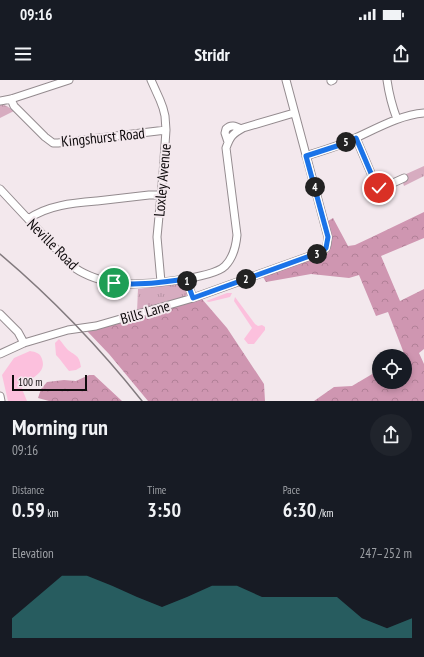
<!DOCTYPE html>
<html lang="en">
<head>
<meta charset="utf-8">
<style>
  :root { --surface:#171b24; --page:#20242c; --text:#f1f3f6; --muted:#9ea1a6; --accent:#2e7878 }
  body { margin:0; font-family:"PT Sans Narrow",sans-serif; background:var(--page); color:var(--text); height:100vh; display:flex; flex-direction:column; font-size:15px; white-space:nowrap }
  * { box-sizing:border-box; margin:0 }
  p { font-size:13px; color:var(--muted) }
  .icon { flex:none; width:22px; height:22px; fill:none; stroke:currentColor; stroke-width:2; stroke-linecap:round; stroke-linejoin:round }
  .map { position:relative; height:321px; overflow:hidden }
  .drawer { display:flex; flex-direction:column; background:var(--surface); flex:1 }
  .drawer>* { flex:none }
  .fabs { position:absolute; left:372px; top:269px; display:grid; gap:8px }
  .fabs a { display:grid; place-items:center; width:40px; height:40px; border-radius:50%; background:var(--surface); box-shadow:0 2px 6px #0003; font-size:20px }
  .scale { position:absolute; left:12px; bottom:10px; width:75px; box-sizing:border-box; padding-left:4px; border:2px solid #0f0b0d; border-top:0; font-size:11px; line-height:14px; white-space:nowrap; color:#0f0b0d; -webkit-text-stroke:3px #f3e8ed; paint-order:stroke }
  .pin { position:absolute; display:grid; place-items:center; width:34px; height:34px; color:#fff; margin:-17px; border:2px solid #fff; border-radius:50%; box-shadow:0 1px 4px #0007 }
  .km { position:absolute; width:20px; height:20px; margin:-10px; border-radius:50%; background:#222; color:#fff; font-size:11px; line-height:20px; text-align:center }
  .round { display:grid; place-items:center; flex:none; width:42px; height:42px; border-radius:21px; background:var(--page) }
  .head { display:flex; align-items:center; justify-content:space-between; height:68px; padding:0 12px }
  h1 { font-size:22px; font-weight:800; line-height:30px }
  .stats { display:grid; grid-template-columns:repeat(3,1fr); gap:6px; height:68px; padding:4px 12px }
  .stats div { display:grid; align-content:center }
  .stats b { font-size:20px; font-weight:800 }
  .stats small { font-size:11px; font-weight:400 }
  .stats p { font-size:11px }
  .chart { height:112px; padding:8px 12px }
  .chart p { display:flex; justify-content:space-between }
  .chart svg { width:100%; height:72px; margin-top:4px; fill:var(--accent); opacity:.7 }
  .status { display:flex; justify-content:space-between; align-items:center; height:28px; padding:0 20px; background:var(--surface); direction:ltr }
  .status svg { height:11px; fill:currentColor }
  header { display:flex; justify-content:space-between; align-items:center; height:52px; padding:0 12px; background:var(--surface); font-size:18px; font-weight:800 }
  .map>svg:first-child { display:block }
  .grass { fill:url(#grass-tufts) }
  .forest { fill:url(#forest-crowns) }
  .water { fill:#fcc0dd }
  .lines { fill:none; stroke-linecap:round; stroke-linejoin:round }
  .minor-casing { stroke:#948b8f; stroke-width:9 }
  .minor { stroke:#fff; stroke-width:7 }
  .rail { stroke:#827a7e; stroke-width:1.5 }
  .route-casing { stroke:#fff; stroke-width:8 }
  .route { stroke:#1a73e8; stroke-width:5 }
  .labels { text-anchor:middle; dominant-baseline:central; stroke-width:4; stroke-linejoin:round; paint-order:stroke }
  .street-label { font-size:15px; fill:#0f0b0d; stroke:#f3e8ed }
</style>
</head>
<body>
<div class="status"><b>09:16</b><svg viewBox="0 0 49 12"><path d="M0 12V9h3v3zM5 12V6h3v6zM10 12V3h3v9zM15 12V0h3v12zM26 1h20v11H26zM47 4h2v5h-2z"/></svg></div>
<header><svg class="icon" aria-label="menu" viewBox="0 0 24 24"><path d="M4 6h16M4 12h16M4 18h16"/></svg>Stridr<svg class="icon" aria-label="share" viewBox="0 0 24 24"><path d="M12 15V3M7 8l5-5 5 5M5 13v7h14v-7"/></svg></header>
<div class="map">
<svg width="424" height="321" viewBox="0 0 424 321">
  <defs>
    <pattern id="grass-tufts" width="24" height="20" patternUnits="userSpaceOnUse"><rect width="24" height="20" fill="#d7acc0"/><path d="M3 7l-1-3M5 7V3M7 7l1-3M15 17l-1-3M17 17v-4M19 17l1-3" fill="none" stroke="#b793a4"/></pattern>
    <pattern id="forest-crowns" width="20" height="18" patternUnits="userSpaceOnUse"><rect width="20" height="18" fill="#cf96b1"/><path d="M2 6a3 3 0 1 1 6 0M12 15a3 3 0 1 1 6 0" fill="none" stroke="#b18097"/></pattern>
  </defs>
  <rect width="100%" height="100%" fill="#f3e8ed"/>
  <path class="grass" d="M 0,24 C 6,25 10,28 14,31 L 0,38 Z
    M 424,86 L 424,96 L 404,106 L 403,103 L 404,95 Z
    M 180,203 L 185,206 L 188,213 L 187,216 L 137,232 L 138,209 Z"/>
  <path class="forest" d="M 424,132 L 424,158 L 381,176 L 400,221 L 424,209 L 424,269 L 419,273 L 424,284 L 424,321 L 314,321 L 334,307 L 352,306 L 379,290 L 379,302 L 405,302 L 405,276 L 388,232 L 376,236 L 359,195 L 349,198 L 311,194 L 266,202 L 263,197 L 328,173 L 332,161 L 328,141 L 333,138 L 348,166 L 355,165 L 372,157 Z
    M 202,219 L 227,248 L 264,304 L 265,321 L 148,321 L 109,274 L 87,251 Z
    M 89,295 L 94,295 L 122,321 L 49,321 L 38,318 L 41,309 L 47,302 L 64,300 L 76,301 Z"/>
  <path class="water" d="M 227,213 L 232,213 L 230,217 L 209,222 L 206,221 Z
    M 235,217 L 255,244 L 258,246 L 262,245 L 265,247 L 265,250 L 254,264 L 248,264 L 244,259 L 252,248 L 234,221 Z
    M 59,259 C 62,262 64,266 67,269 C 76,277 79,274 81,287 L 76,290 L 69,291 C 64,285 61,280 56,275 L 55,263 Z
    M 30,271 C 36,272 40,273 42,279 C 47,293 31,298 23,305 L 22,309 L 27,321 L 8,321 L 2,295 L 14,278 Z"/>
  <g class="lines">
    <g class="minor-casing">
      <path id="minor" d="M 151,0 L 160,20 L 163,28 L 165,36 L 166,50 L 163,94 L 157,157 L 161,202
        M 387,0 C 389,14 392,26 397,39
        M 331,1 L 333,0
        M 11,19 L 14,26 L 45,57 L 53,63 L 58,63 L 166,50
        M 0,21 L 11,19 L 69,0
        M 356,58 L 376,105 L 379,108 L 382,108 L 404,98
        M 228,62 L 225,53 L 226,49 C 231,44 235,46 241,49
        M 306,76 C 318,72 332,68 344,63 C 369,53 397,35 424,33
        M 0,109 L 71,185 C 83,195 99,200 114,203 C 133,207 212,199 225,186 C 233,178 236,166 237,155 L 226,68 C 230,57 232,54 243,48 L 294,33
        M 28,139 C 48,125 73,123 97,121 C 114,119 132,117 149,115 L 161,115
        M 186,199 L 193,218
        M 0,234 L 18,252 L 24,263
        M 0,274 L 24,263 L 68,250 L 96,246 L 193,218 L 321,172 C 328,168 327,165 328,157 L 286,0
        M 0,316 L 1,321"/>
    </g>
    <use href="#minor" class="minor"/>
    <path class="rail" d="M 0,174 C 52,218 100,268 142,321"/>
  </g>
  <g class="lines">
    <g class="route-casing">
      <path id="route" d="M 114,203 C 138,206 162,202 186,199 L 193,218 L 321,172 L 326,168 L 328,157 L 306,76 L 343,64 L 356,58 L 376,105 L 379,108"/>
    </g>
    <use href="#route" class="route"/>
  </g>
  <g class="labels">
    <g class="street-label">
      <text transform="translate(103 57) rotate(-6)">Kingshurst Road</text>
      <text transform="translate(162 100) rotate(-85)">Loxley Avenue</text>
      <text transform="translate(53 164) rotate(45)">Neville Road</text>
      <text transform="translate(145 232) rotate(-16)">Bills Lane</text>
    </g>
  </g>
</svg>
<div class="fabs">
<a><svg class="icon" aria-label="locate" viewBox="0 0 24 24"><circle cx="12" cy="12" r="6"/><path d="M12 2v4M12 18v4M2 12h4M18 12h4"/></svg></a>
</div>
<div class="scale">100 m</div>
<div class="pin" style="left:114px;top:203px;background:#1e9e55"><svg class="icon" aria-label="arrive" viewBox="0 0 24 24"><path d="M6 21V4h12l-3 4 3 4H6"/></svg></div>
<div class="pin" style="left:379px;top:108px;background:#d93025"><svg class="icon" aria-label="check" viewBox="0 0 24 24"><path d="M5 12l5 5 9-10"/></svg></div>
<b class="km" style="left:187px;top:201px">1</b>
<b class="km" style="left:246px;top:199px">2</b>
<b class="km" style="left:317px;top:174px">3</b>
<b class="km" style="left:315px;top:107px">4</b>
<b class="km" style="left:346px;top:62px">5</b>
</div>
<section class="drawer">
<div class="head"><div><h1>Morning run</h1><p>09:16</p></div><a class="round"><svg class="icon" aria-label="share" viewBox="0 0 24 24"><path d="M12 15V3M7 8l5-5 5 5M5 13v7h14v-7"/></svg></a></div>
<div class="stats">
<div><p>Distance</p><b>0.59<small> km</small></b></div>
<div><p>Time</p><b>3:50</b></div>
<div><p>Pace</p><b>6:30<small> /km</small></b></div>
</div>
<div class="chart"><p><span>Elevation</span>247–252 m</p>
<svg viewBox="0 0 160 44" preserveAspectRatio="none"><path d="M0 44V32L10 19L20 6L30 6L40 12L50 19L60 25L70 19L80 12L90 12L100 19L110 19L120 19L130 19L140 32L150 38L160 32V44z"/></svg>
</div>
</section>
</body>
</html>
